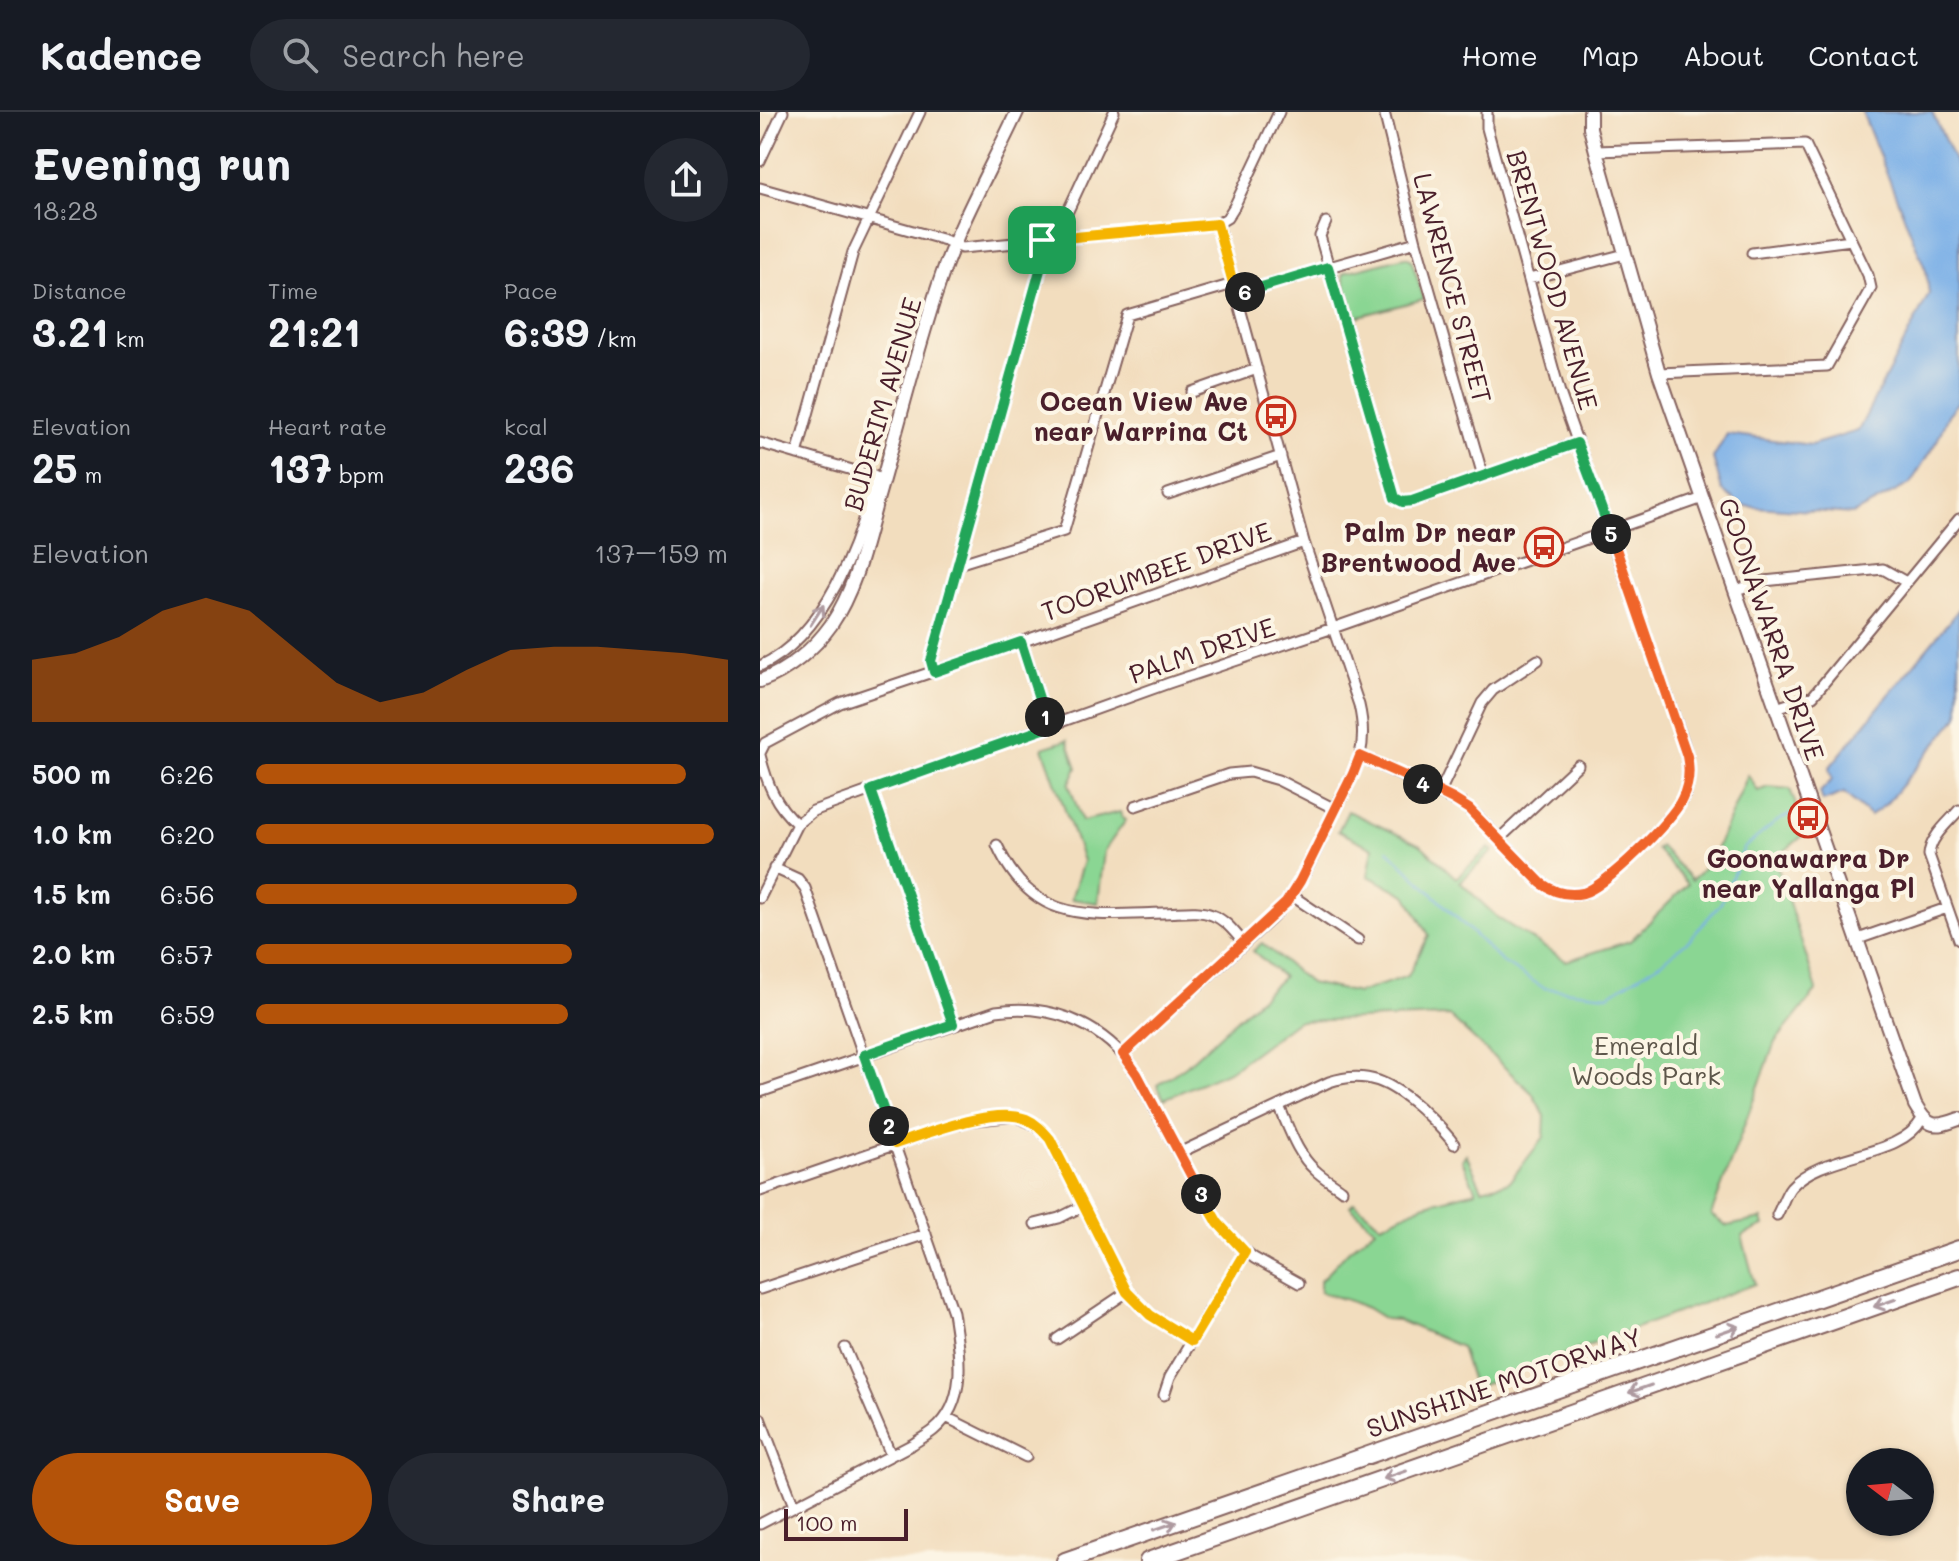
<!DOCTYPE html>
<html lang="en">
<head>
<meta charset="utf-8">
<style>
  :root { --surface:#171b24; --page:#242831; --text:#f1f3f6; --muted:#9ea1a6; --line:#363941; --accent:#b45309 }
  body { margin:0; font-family:Mali,sans-serif; background:var(--page); color:var(--text); height:100vh; display:flex; flex-direction:column; font-size:30px; white-space:nowrap }
  * { box-sizing:border-box; margin:0 }
  p { font-size:26px; color:var(--muted) }
  .icon { flex:none; width:44px; height:44px; fill:none; stroke:currentColor; stroke-width:2; stroke-linecap:round; stroke-linejoin:round }
  .map { position:relative; flex:1; overflow:hidden }
  .details { display:flex; flex-direction:column; background:var(--surface); width:760px }
  .details>* { flex:none }
  .needle { width:52px; rotate:286deg }
  .buttons { position:absolute; left:1086px; top:1336px; display:grid; gap:16px }
  .buttons a { display:grid; place-items:center; width:88px; height:88px; border-radius:50%; background:var(--surface); box-shadow:0 2px 6px #0004; font-size:40px }
  .scale { position:absolute; left:24px; bottom:20px; width:124px; box-sizing:border-box; padding-left:8px; border:4px solid #4a1f2b; border-top:0; font-size:22px; line-height:28px; white-space:nowrap; color:#4a1f2b; -webkit-text-stroke:6px #fcf5e5; paint-order:stroke }
  .pin { position:absolute; display:grid; place-items:center; width:68px; height:68px; color:#fff; margin:-34px; border-radius:16px; box-shadow:0 4px 12px #0006 }
  .km { position:absolute; width:40px; height:40px; margin:-20px; border-radius:50%; background:#222; color:#fff; font-size:22px; line-height:40px; text-align:center }
  .round { display:grid; place-items:center; flex:none; width:84px; height:84px; border-radius:42px; background:var(--page) }
  .overview { display:flex; align-items:center; justify-content:space-between; height:136px; padding:0 32px }
  h1 { font-size:44px; font-weight:800; line-height:60px }
  .stats { display:grid; grid-template-columns:repeat(3,1fr); gap:12px; height:136px; padding:8px 32px }
  .stats div { display:grid; align-content:center }
  .stats b { font-size:40px; font-weight:800 }
  .stats small { font-size:22px; font-weight:400 }
  .stats p { font-size:22px }
  .chart { height:224px; padding:16px 32px }
  .chart p { display:flex; justify-content:space-between }
  .chart svg { width:100%; height:144px; margin-top:8px; fill:var(--accent); opacity:.7 }
  .action { display:flex; gap:16px; margin-top:auto; padding:16px 32px }
  .action a { flex:1; height:92px; border-radius:48px; background:var(--accent); color:#fff; font-size:32px; font-weight:800; line-height:92px; text-align:center }
  .action a+a { background:var(--page); color:var(--text) }
  ul { padding:0 32px; list-style:none; font-size:26px }
  li { display:grid; grid-template-columns:128px 96px 1fr; align-items:center; height:60px }
  li i { height:20px; border-radius:10px; background:var(--accent) }
  header { display:flex; align-items:center; gap:48px; box-sizing:border-box; height:112px; padding:0 40px; background:var(--surface); border-bottom:2px solid var(--line) }
  header strong { font-size:38px }
  nav { display:flex; gap:44px; margin-inline-start:auto; font-size:28px }
  .search { width:560px; height:72px; background:var(--page); display:flex; align-items:center; gap:20px; box-sizing:border-box; padding:0 28px; border-radius:44px; color:var(--muted); font-size:30px }
  main { display:flex; flex:1; min-height:0 }
  .map>svg:first-child { display:block }
  .green { fill:#8ad693; stroke:#6a7a5f; stroke-width:2 }
  .water { fill:#79afe7; stroke:#626789; stroke-width:2 }
  .lines { fill:none; stroke-linecap:round; stroke-linejoin:round }
  .stream { stroke:#79afe7; stroke-width:2 }
  .street-casing { stroke:#85625e; stroke-width:13 }
  .secondary-casing { stroke:#85625e; stroke-width:16 }
  .highway-casing { stroke:#85625e; stroke-width:20 }
  .street { stroke:#fff; stroke-width:9 }
  .secondary { stroke:#fff; stroke-width:12 }
  .highway { stroke:#fff; stroke-width:16 }
  .oneway { stroke:#ae9aa0 }
  .split-1-casing { stroke:#fff; stroke-width:16 }
  .split-2-casing { stroke:#fff; stroke-width:16 }
  .split-3-casing { stroke:#fff; stroke-width:16 }
  .split-4-casing { stroke:#fff; stroke-width:16 }
  .split-5-casing { stroke:#fff; stroke-width:16 }
  .split-6-casing { stroke:#fff; stroke-width:16 }
  .split-7-casing { stroke:#fff; stroke-width:16 }
  .split-1 { stroke:#22a559; stroke-width:10 }
  .split-2 { stroke:#22a559; stroke-width:10 }
  .split-3 { stroke:#f5b400; stroke-width:10 }
  .split-4 { stroke:#f0652b; stroke-width:10 }
  .split-5 { stroke:#f0652b; stroke-width:10 }
  .split-6 { stroke:#22a559; stroke-width:10 }
  .split-7 { stroke:#f5b400; stroke-width:10 }
  .labels { text-anchor:middle; dominant-baseline:central; stroke-width:8; stroke-linejoin:round; paint-order:stroke }
  .street-label { font-size:26px; fill:#4a1f2b; stroke:#fcf5e5 }
  .poi-label { font-size:26px; font-weight:bold; fill:#4a1f2b; stroke:#fcf5e5; text-anchor:end }
  .park-label { font-size:26px; fill:#5d564a; stroke:#fcf5e5 }
</style>
</head>
<body>
<header>
<strong>Kadence</strong>
<div class="search"><svg class="icon" aria-label="search" viewBox="0 0 24 24"><circle cx="10" cy="10" r="6"/><path d="M15 15l6 6"/></svg>Search here</div>
<nav><a>Home</a><a>Map</a><a>About</a><a>Contact</a></nav>
</header>
<main>
<section class="details">
<div class="overview"><div><h1>Evening run</h1><p>18:28</p></div><a class="round"><svg class="icon" aria-label="share" viewBox="0 0 24 24"><path d="M12 15V3M7 8l5-5 5 5M5 13v7h14v-7"/></svg></a></div>
<div class="stats">
<div><p>Distance</p><b>3.21<small> km</small></b></div>
<div><p>Time</p><b>21:21</b></div>
<div><p>Pace</p><b>6:39<small> /km</small></b></div>
</div>
<div class="stats">
<div><p>Elevation</p><b>25<small> m</small></b></div>
<div><p>Heart rate</p><b>137<small> bpm</small></b></div>
<div><p>kcal</p><b>236</b></div>
</div>
<div class="chart"><p><span>Elevation</span>137–159 m</p>
<svg viewBox="0 0 160 44" preserveAspectRatio="none"><path d="M0 44V25L10 23L20 18L30 10L40 6L50 10L60 21L70 32L80 38L90 35L100 28L110 22L120 21L130 21L140 22L150 23L160 25V44z"/></svg>
</div>
<ul>
<li><b>500 m</b>6:26<i style="width:91%"></i></li>
<li><b>1.0 km</b>6:20<i style="width:97%"></i></li>
<li><b>1.5 km</b>6:56<i style="width:68%"></i></li>
<li><b>2.0 km</b>6:57<i style="width:67%"></i></li>
<li><b>2.5 km</b>6:59<i style="width:66%"></i></li>
</ul>
<div class="action"><a>Save</a><a>Share</a></div>
</section>
<div class="map">
<svg width="1199" height="1449" viewBox="0 0 1199 1449">
  <rect width="100%" height="100%" fill="#fcf5e5"/>
  <filter id="ink" filterUnits="userSpaceOnUse"><feTurbulence type="fractalNoise" baseFrequency=".0125" numOctaves="2"/><feDisplacementMap in="SourceGraphic" scale="16" xChannelSelector="R" yChannelSelector="G"/><feConvolveMatrix kernelMatrix="1 2 1 2 8 2 1 2 1" color-interpolation-filters="sRGB"/></filter>
  <filter id="wash" filterUnits="userSpaceOnUse"><feTurbulence type="fractalNoise" baseFrequency=".006" numOctaves="4" result="noise"/><feDisplacementMap in="SourceGraphic" scale="32" xChannelSelector="R" yChannelSelector="G"/><feGaussianBlur stdDeviation="1.8" result="paint"/><feColorMatrix in="noise" values="0 0 0 0 0 0 0 0 0 0 0 0 0 0 0 0 0 1.4 0 .05"/><feComposite in="paint" operator="in"/></filter>
  <g filter="url(#wash)">
    <rect width="100%" height="100%" fill="#f2ddbe"/>
    <path class="green" d="M 644,145 L 651,147 L 664,187 L 592,206 L 583,163 L 586,160 Z
      M 307,628 L 317,656 L 309,672 L 322,709 L 360,700 L 362,706 L 366,708 L 344,739 L 338,791 L 311,787 L 323,749 L 283,636 Z
      M 988,663 L 998,679 L 1008,675 L 1030,677 L 1046,721 L 1015,747 L 1057,878 L 1015,930 L 951,1103 L 967,1114 L 1002,1107 L 1004,1114 L 982,1124 L 995,1172 L 714,1276 L 701,1235 L 638,1208 L 625,1207 L 607,1196 L 590,1189 L 560,1180 L 560,1169 L 589,1138 L 615,1117 L 590,1094 L 594,1090 L 621,1113 L 663,1093 L 716,1079 L 702,1048 L 706,1042 L 722,1077 L 749,1070 L 784,1025 L 785,1004 L 772,981 L 689,904 L 537,909 L 471,958 L 404,987 L 397,973 L 426,954 L 523,865 L 493,839 L 502,831 L 550,871 L 598,881 L 648,864 L 669,823 L 646,783 L 608,764 L 613,736 L 578,719 L 588,699 L 661,733 L 696,766 L 729,736 L 733,739 L 700,770 L 738,806 L 806,849 L 870,829 L 928,772 L 896,737 L 900,734 L 932,768 L 951,749 Z"/>
    <path class="water" d="M 1102,0 L 1172,0 L 1199,59 L 1199,290 L 1188,303 L 1178,327 L 1150,372 L 1093,402 L 982,394 L 962,378 L 953,346 L 967,322 L 1051,333 L 1098,319 L 1169,182 L 1166,159 Z
      M 1199,497 L 1199,604 L 1126,692 L 1110,704 L 1084,681 L 1063,689 L 1060,680 L 1072,668 L 1069,656 Z"/>
    <g class="lines">
      <path class="stream" d="M 628,738 L 741,849 L 784,876 L 848,883 L 902,850 L 929,828 L 961,791 L 984,736 L 1016,710 L 1045,694"/>
    </g>
  </g>
  <g filter="url(#ink)">
    <g class="lines">
      <g class="street-casing">
        <path id="street" d="M 624,0 L 656,130 L 723,364
          M 836,39 L 1045,32 L 1108,163 L 1111,176 L 1067,254 L 899,261
          M 0,49 L 23,0
          M 0,76 L 185,128 L 202,136 L 457,112 L 467,106 L 474,95 L 519,0
          M 566,110 L 560,124 L 635,386 L 643,390 L 652,389 L 817,331
          M 299,127 L 300,116 L 354,0
          M 992,141 L 1091,128
          M 769,167 L 865,142
          M 476,182 L 656,130
          M 432,280 L 497,257
          M 0,331 L 116,365
          M 37,342 L 93,140 L 160,0
          M 408,382 L 521,344
          M 198,452 L 304,419 L 367,203 L 473,172
          M 976,478 L 1004,469 L 1123,457 L 1146,470
          M 261,530 L 289,615
          M 0,554 C 64,525 101,430 114,364
          M 174,560 L 171,549 L 282,151 L 282,128
          M 1016,596 L 1053,584 L 1199,407
          M 0,641 L 5,631 L 80,591 L 261,530 L 544,430
          M 0,643 C 7,671 15,693 37,712
          M 600,644 L 702,692 L 717,704 L 781,771 C 793,780 808,784 822,781 C 845,775 915,706 924,684 C 931,665 929,648 923,629 L 800,281 L 727,16 L 727,0
          M 111,678 L 193,912
          M 680,680 L 722,591 L 733,578 L 778,548
          M 375,694 L 469,662 L 490,660 L 518,668 L 575,697
          M 1199,698 C 1188,711 1170,725 1169,743 L 1199,828
          M 739,727 L 818,653
          M 237,733 C 273,813 329,803 403,801 C 419,801 438,797 452,803 C 466,808 474,820 484,831
          M 531,783 L 598,828
          M 0,786 L 37,712 L 53,699 L 409,571 L 573,516 L 943,386
          M 1098,827 L 1187,796
          M 363,942 L 511,807 C 541,778 556,737 574,700 C 583,681 595,663 600,643 C 604,627 603,610 599,593 L 544,430 L 457,112
          M 0,980 L 236,899 C 288,891 337,910 370,951 L 449,1098 L 458,1111 L 478,1133 L 494,1146 L 539,1171
          M 519,994 C 529,1016 537,1042 555,1058 C 563,1066 573,1071 582,1078
          M 419,1041 L 569,970 C 607,957 631,971 660,996 C 672,1008 684,1018 694,1032
          M 0,1079 L 189,1014 L 208,1009 L 255,1004 L 276,1013 L 290,1027 L 367,1180 L 390,1203 L 432,1229
          M 1017,1103 C 1022,1094 1025,1082 1031,1075 C 1064,1039 1140,1047 1162,1007
          M 275,1112 L 299,1106 L 323,1094
          M 0,1177 L 166,1122
          M 297,1227 L 367,1180
          M 85,1236 L 131,1343
          M 404,1283 L 410,1265 L 485,1140
          M 186,1305 L 266,1345
          M 0,1306 L 34,1394
          M 0,1412 L 153,1332 C 160,1327 168,1323 174,1318 C 209,1289 199,1239 193,1200 L 45,776 L 38,767 L 14,756"/>
      </g>
      <g class="secondary-casing">
        <path id="secondary" d="M 830,0 L 830,16 L 836,39 L 899,261 L 1155,993 C 1168,1016 1175,1016 1199,1007
          M 0,569 C 28,559 54,537 71,513 C 96,476 105,431 117,388 C 138,316 155,243 179,172 C 198,113 231,56 257,0"/>
      </g>
      <g class="highway-casing">
        <path id="highway" d="M 305,1449 L 1199,1137
          M 388,1449 L 1199,1165"/>
      </g>
      <use href="#street" class="street"/>
      <use href="#secondary" class="secondary"/>
      <use href="#highway" class="highway"/>
    </g>
    <defs><path id="oneway-shaft" d="M-6 0H5M1.5-3L5.5 0L1.5 3" fill="none" stroke-width="1.6" stroke-linecap="round" stroke-linejoin="round" transform="scale(2)"/></defs>
    <g class="oneway">
      <use href="#oneway-shaft" transform="translate(57 503) rotate(-57)"/>
      <use href="#oneway-shaft" transform="translate(1125 1191) rotate(161)"/>
      <use href="#oneway-shaft" transform="translate(968 1218) rotate(-19)"/>
      <use href="#oneway-shaft" transform="translate(880 1277) rotate(161)"/>
      <use href="#oneway-shaft" transform="translate(635 1363) rotate(161)"/>
      <use href="#oneway-shaft" transform="translate(405 1414) rotate(-19)"/>
    </g>
  </g>
  <g class="lines" filter="url(#ink)">
    <g class="split-1-casing">
      <path id="split-1" d="M 282,128 L 282,151 L 171,549 L 174,560 L 261,530 L 285,605"/>
    </g>
    <g class="split-2-casing">
      <path id="split-2" d="M 129,1014 L 104,943 L 193,912 L 111,678 L 289,615 L 285,605"/>
    </g>
    <g class="split-3-casing">
      <path id="split-3" d="M 129,1014 L 135,1032 C 166,1022 234,994 266,1007 C 276,1011 283,1019 290,1027 L 367,1180 L 390,1203 L 432,1229 L 485,1140 L 458,1111 L 441,1082"/>
    </g>
    <g class="split-4-casing">
      <path id="split-4" d="M 441,1082 L 377,962 L 363,942 L 526,791 L 540,769 L 593,662 L 600,644 L 663,672"/>
    </g>
    <g class="split-5-casing">
      <path id="split-5" d="M 663,672 L 693,687 L 709,697 L 781,771 C 793,780 808,784 823,781 C 845,775 913,708 922,687 C 929,673 930,658 927,644 L 851,422"/>
    </g>
    <g class="split-6-casing">
      <path id="split-6" d="M 485,180 L 568,155 L 635,386 L 643,390 L 652,389 L 817,331 L 851,422"/>
    </g>
    <g class="split-7-casing">
      <path id="split-7" d="M 282,128 L 457,112 L 476,182 L 485,180"/>
    </g>
    <use href="#split-1" class="split-1"/>
    <use href="#split-2" class="split-2"/>
    <use href="#split-3" class="split-3"/>
    <use href="#split-4" class="split-4"/>
    <use href="#split-5" class="split-5"/>
    <use href="#split-6" class="split-6"/>
    <use href="#split-7" class="split-7"/>
  </g>
  <defs>
    <g id="bus-ring" transform="scale(2)"><circle r="9.5" fill="#fcf5e5" stroke="#c8321e" stroke-width="1.5"/><path d="M-5-6H5V4H4V6H2V4H-2V6H-4V4H-5ZM-3.5-4V0h7V-4ZM-3.5 1.2v1.5H-2V1.2ZM2 1.2v1.5H3.5V1.2Z" fill="#c8321e"/></g>
  </defs>
  <g fill-rule="evenodd">
    <use href="#bus-ring" x="516" y="304"/>
    <use href="#bus-ring" x="784" y="435"/>
    <use href="#bus-ring" x="1048" y="706"/>
  </g>
  <g class="labels">
    <g class="street-label">
      <text transform="translate(793 168) rotate(74)">BRENTWOOD AVENUE</text>
      <text transform="translate(693 176) rotate(75)">LAWRENCE STREET</text>
      <text transform="translate(122 292) rotate(-74)">BUDERIM AVENUE</text>
      <text transform="translate(396 459) rotate(-20)">TOORUMBEE DRIVE</text>
      <text transform="translate(1012 517) rotate(71)">GOONAWARRA DRIVE</text>
      <text transform="translate(442 538) rotate(-19)">PALM DRIVE</text>
      <text transform="translate(744 1270) rotate(-19)">SUNSHINE MOTORWAY</text>
    </g>
    <g class="poi-label">
      <text x="488" y="289">Ocean View Ave<tspan x="488" dy="30">near Warrina Ct</tspan></text>
      <text x="756" y="420">Palm Dr near<tspan x="756" dy="30">Brentwood Ave</tspan></text>
      <text x="1048" y="746" text-anchor="middle">Goonawarra Dr<tspan x="1048" dy="30">near Yallanga Pl</tspan></text>
    </g>
    <g class="park-label">
      <text x="886" y="933">Emerald<tspan x="886" dy="30">Woods Park</tspan></text>
    </g>
  </g>
</svg>
<div class="buttons">
<a><svg class="needle" viewBox="-14 -14 28 28"><path d="M0-13l5 13h-10z" fill="#e53935"/><path d="M0 13l5-13h-10z" fill="#9ea1a6"/></svg></a>
</div>
<div class="scale">100 m</div>
<div class="pin" style="left:282px;top:128px;background:#1e9e55"><svg class="icon" aria-label="arrive" viewBox="0 0 24 24"><path d="M6 21V4h12l-3 4 3 4H6"/></svg></div>
<b class="km" style="left:285px;top:605px">1</b>
<b class="km" style="left:129px;top:1014px">2</b>
<b class="km" style="left:441px;top:1082px">3</b>
<b class="km" style="left:663px;top:672px">4</b>
<b class="km" style="left:851px;top:422px">5</b>
<b class="km" style="left:485px;top:180px">6</b>
</div>
</main>
</body>
</html>
